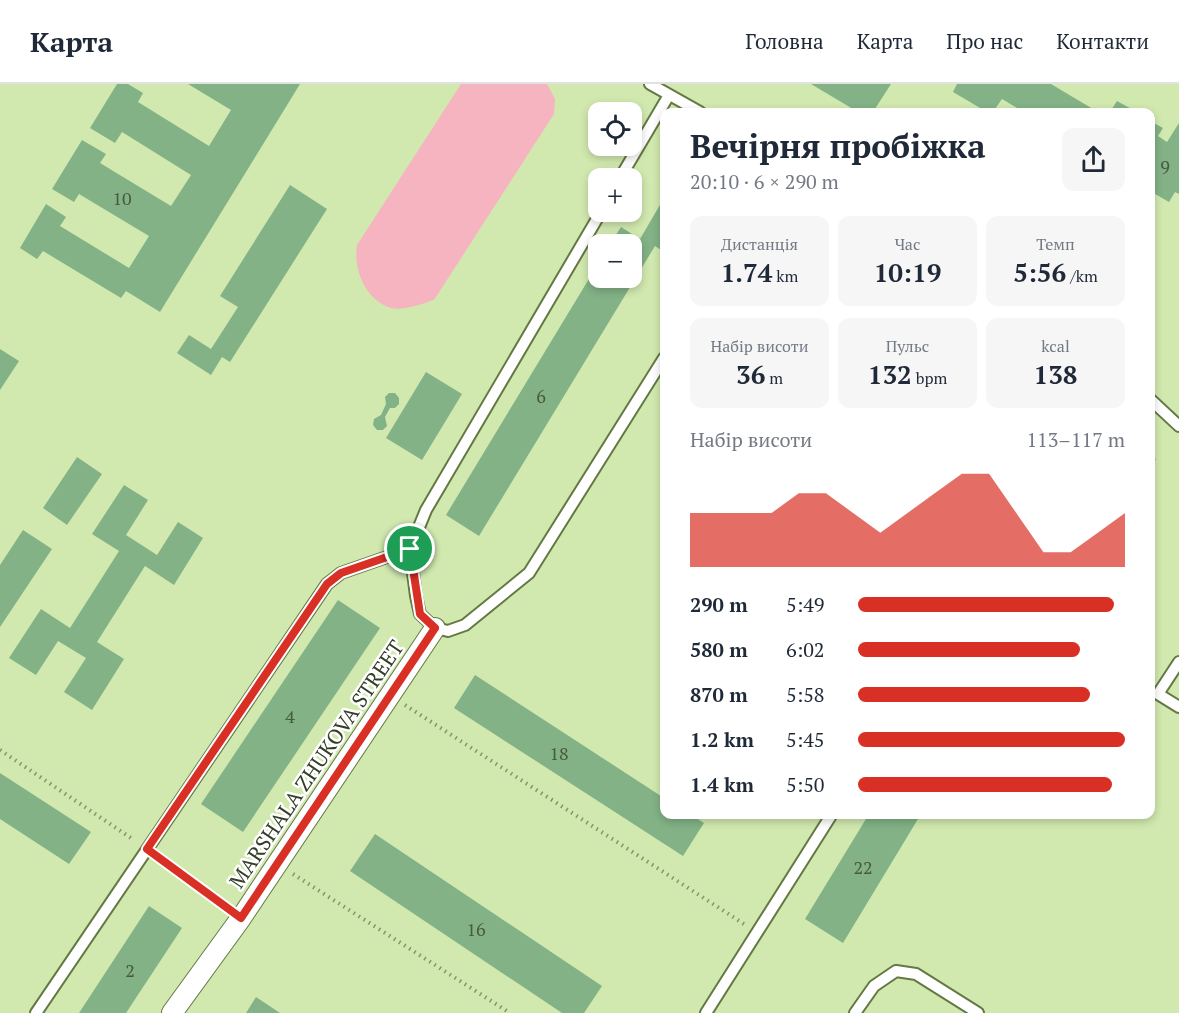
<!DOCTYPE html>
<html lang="uk">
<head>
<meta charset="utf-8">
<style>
  :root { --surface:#fff; --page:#f6f6f7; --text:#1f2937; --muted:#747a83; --line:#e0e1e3; --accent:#d93025 }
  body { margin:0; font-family:"PT Serif",serif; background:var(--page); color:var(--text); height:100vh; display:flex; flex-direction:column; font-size:22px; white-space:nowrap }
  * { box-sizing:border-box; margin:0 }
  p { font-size:20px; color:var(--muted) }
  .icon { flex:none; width:33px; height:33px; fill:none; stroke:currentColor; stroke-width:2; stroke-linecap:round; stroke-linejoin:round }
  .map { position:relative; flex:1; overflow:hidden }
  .drawer { position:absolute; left:660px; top:24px; width:495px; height:711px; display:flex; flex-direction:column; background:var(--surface); border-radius:12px; box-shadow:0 3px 9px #0003 }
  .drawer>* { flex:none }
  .controls { position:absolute; left:588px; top:18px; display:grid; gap:12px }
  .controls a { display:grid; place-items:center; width:54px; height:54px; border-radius:12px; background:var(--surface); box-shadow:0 3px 9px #0003; font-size:30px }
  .pin { position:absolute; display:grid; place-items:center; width:51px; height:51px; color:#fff; margin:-26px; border:3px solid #fff; border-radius:50%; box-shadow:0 2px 6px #0007 }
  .round { display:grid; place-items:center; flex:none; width:63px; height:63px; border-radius:12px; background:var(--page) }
  .head { display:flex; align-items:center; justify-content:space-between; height:102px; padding:0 30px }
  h1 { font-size:33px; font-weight:800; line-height:45px }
  .stats { display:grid; grid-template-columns:repeat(3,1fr); gap:9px; height:102px; padding:6px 30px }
  .stats div { display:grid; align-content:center; border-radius:12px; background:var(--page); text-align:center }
  .stats b { font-size:26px; font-weight:800 }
  .stats small { font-size:16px; font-weight:400 }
  .stats p { font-size:16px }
  .chart { height:168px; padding:12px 30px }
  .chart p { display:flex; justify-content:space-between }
  .chart svg { width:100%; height:108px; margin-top:6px; fill:var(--accent); opacity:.7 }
  ul { padding:0 30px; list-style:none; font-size:20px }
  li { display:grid; grid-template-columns:96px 72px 1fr; align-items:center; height:45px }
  li i { height:15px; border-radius:8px; background:var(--accent) }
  header { display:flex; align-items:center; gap:36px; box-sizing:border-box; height:84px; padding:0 30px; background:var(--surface); border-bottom:2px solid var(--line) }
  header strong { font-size:28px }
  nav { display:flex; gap:33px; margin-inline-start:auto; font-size:21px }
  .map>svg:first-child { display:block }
  .green { fill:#f5b4c0 }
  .building { fill:#83b286 }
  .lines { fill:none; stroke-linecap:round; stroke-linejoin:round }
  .lane-casing { stroke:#647843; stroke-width:14 }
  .street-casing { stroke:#647843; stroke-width:22 }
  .path { stroke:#84956c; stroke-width:4; stroke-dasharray:1.5 4.5; stroke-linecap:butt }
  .lane { stroke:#fff; stroke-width:10 }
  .street { stroke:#fff; stroke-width:20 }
  .route-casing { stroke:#fff; stroke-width:12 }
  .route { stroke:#d93025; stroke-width:8 }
  .labels { text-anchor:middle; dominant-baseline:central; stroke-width:5; stroke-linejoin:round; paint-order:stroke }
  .number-label { font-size:18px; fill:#485a3e }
  .street-label { font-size:21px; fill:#343d26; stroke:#fff }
</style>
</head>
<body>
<header>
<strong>Карта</strong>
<nav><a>Головна</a><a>Карта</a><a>Про нас</a><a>Контакти</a></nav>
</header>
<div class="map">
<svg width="1179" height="929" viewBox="0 0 1179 929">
  <rect width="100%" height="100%" fill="#d1e9af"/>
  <path class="green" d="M 461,0 L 547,0 L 555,15 L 554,30 L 434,216 C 422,220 403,227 391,224 C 365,216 353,185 357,161 Z"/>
  <path class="building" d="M 117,0 L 128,0 L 143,9 L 138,18 L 209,62 L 231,26 L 188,0 L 300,0 L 160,228 L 126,207 L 121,214 L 43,167 L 37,175 L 20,164 L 46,120 L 66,133 L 60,142 L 129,184 L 149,152 L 79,110 L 74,118 L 52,105 L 82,56 L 106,70 L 100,79 L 171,122 L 191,91 L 122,48 L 115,59 L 90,44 Z
    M 811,0 L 891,0 L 873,28 L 858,28 Z
    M 957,0 L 1051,0 L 1098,28 L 1024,28 L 1002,15 L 993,28 L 987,28 L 953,8 Z
    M 1117,17 L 1137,28 L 1110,28 Z
    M 1150,37 L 1163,44 L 1158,52 L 1167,58 L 1179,39 L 1179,110 L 1175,108 L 1169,118 L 1150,107 Z
    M 290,101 L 327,125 L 230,278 L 222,273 L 211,291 L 177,269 L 189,251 L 211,265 L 238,223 L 220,212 Z
    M 664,114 L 664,168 L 655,162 L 479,452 L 446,431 L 598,180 L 598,194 L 632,194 L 632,160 L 610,160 L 621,143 L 640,155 Z
    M 0,265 L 19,277 L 0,306 Z
    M 426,288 L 462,310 L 422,376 L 386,354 Z
    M 389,309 L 395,309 L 399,314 L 399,320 L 395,324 L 390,324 L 385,333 L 387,342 L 383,346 L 377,346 L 373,341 L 374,335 L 381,331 L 386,320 L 385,313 Z
    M 1150,372 L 1156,375 L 1150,385 Z
    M 77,373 L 102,390 L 67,441 L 43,424 Z
    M 124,401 L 148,416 L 126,451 L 157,471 L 178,438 L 203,454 L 174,501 L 145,482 L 97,558 L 124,575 L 92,626 L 64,608 L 86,574 L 58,557 L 36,591 L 9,574 L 41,525 L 70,544 L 119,467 L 92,450 Z
    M 23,446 L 52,465 L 0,543 L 0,481 Z
    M 338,516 L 380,544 L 243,748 L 201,720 Z
    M 475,591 L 664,714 L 664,730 L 690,730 L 704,739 L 683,772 L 454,624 Z
    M 0,689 L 91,748 L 69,780 L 0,735 Z
    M 869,730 L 921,730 L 843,859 L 805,835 Z
    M 375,750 L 602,902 L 584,929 L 562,929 L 350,787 Z
    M 149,822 L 182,844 L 126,929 L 79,929 Z
    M 256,913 L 280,929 L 246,929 Z"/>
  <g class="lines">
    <g class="lane-casing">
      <path id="lane" d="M 650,0 L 700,28
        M 620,94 L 669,11
        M 601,128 L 426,426 L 410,465 L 416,512 L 420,530 L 435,544 L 448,547 L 465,541 L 529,489 L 664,274
        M 1150,315 L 1179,342
        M 1179,578 L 1158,610 L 1179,623
        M 36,929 L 327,500 L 341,489 L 410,465
        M 706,929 L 832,730
        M 855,929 L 874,902 L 896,887 L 916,890 L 978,929"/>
    </g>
    <g class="street-casing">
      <path id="street" d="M 172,929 L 241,834 L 435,544"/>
    </g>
    <path class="path" d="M 405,621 L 744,840
      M 0,666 L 134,756
      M 160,774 L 226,823
      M 293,790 L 510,929"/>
    <use href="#lane" class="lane"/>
    <use href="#street" class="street"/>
  </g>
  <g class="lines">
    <g class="route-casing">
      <path id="route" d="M 410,465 L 420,530 L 435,544 L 241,834 L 147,765 L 327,500 L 341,489 Z"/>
    </g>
    <use href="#route" class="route"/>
  </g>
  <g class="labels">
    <g class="number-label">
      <text x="1165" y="82">9</text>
      <text x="122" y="114">10</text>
      <text x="541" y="312">6</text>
      <text x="290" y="632">4</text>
      <text x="559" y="669">18</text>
      <text x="863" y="783">22</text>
      <text x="476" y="845">16</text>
      <text x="130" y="886">2</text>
    </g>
    <g class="street-label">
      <text transform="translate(316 680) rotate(-56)">MARSHALA ZHUKOVA STREET</text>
    </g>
  </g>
</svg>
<div class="controls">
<a><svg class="icon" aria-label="locate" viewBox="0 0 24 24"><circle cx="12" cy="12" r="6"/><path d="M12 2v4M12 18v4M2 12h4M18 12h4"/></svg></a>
<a>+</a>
<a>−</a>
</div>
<div class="pin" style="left:410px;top:465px;background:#1e9e55"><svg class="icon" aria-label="arrive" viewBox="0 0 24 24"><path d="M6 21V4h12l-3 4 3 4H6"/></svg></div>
<section class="drawer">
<div class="head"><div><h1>Вечірня пробіжка</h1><p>20:10 · 6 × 290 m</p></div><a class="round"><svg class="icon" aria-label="share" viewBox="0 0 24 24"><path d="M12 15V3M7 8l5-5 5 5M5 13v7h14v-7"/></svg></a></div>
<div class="stats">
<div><p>Дистанція</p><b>1.74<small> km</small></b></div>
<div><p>Час</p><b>10:19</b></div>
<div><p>Темп</p><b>5:56<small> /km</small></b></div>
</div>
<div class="stats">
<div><p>Набір висоти</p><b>36<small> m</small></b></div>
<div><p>Пульс</p><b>132<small> bpm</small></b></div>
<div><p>kcal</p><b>138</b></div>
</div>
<div class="chart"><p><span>Набір висоти</span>113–117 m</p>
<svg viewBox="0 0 160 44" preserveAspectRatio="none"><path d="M0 44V22L10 22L20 22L30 22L40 14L50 14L60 22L70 30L80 22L90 14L100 6L110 6L120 22L130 38L140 38L150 30L160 22V44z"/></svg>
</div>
<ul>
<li><b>290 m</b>5:49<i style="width:96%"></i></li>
<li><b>580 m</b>6:02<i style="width:83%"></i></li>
<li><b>870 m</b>5:58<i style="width:87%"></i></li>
<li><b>1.2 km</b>5:45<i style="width:100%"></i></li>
<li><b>1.4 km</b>5:50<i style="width:95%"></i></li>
</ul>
</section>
</div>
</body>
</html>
